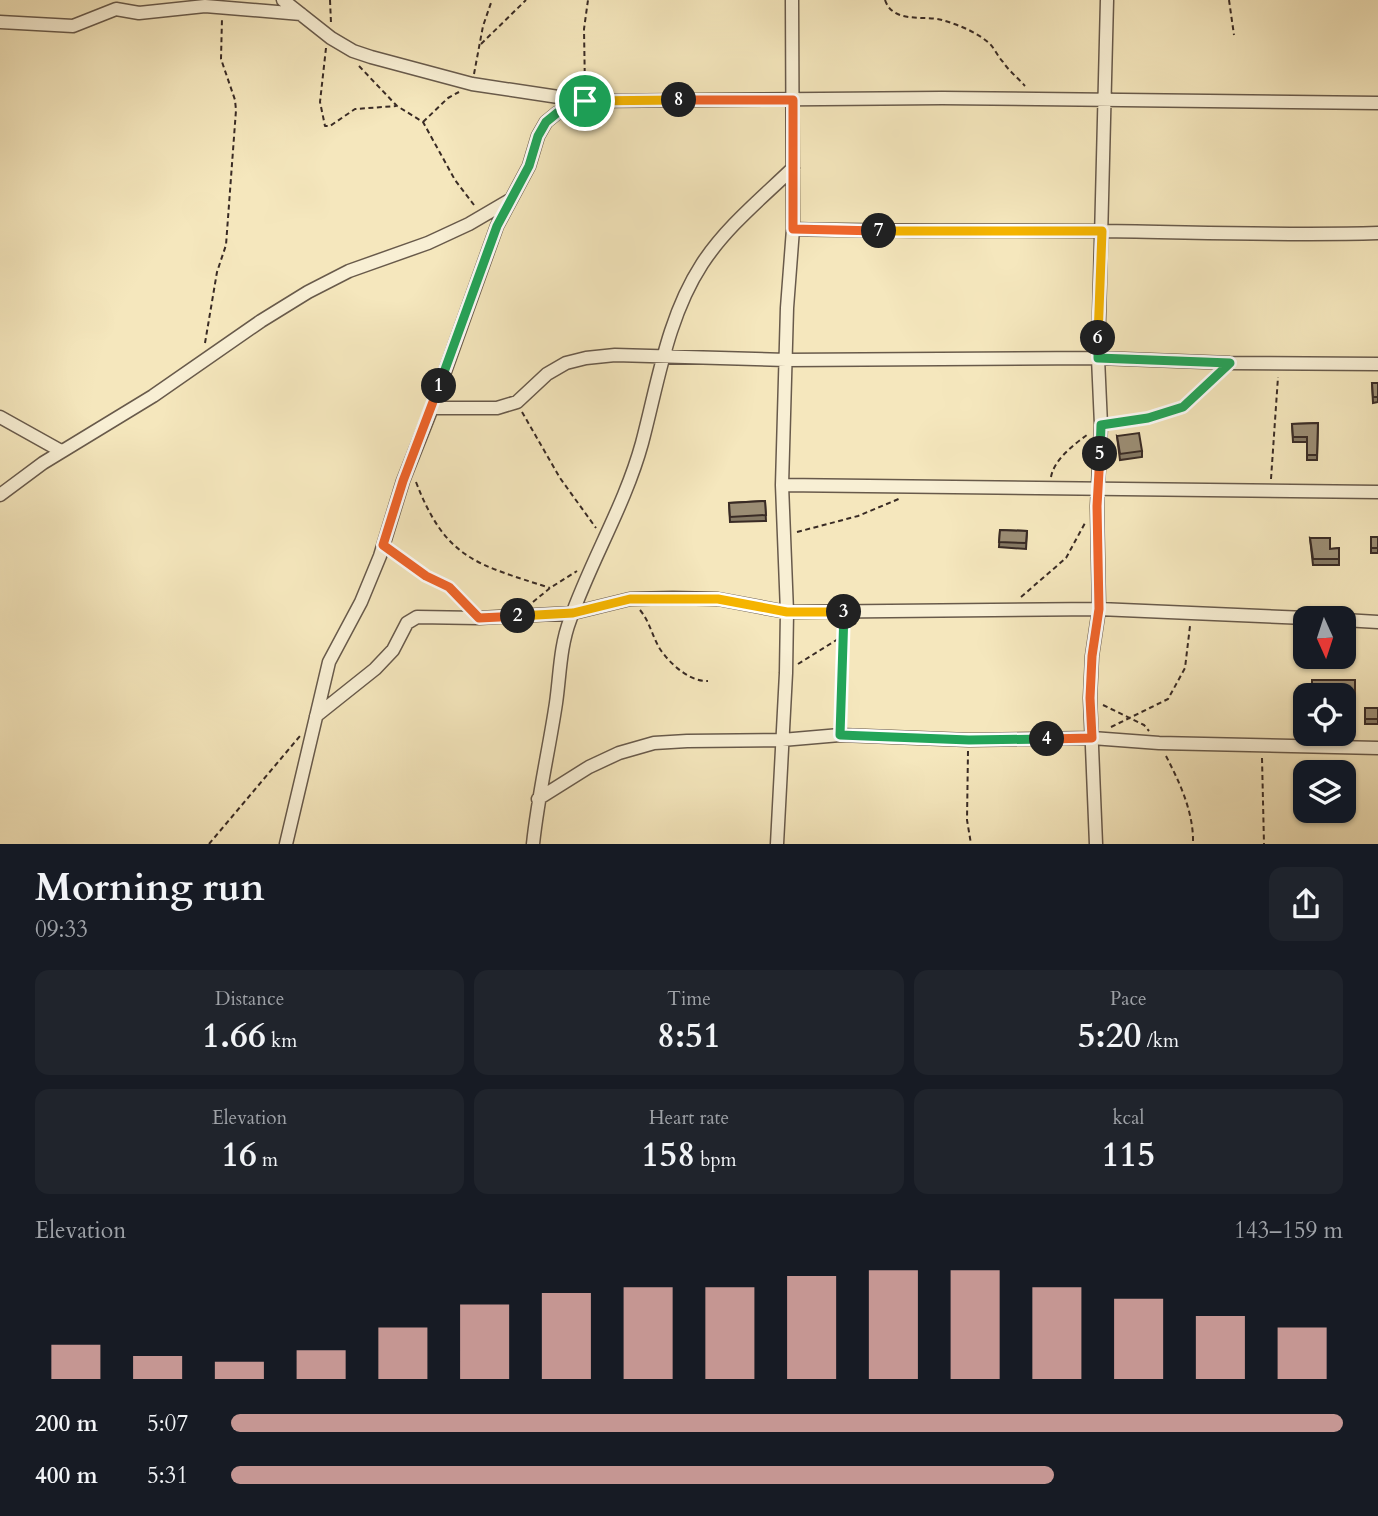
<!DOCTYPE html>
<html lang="en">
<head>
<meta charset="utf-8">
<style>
  :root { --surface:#171b24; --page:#20242c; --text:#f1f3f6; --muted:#9ea1a6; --accent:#c59692 }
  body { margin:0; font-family:Cardo,serif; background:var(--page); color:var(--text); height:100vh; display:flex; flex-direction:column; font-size:26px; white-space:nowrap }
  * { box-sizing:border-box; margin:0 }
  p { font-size:23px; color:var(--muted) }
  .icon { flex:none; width:38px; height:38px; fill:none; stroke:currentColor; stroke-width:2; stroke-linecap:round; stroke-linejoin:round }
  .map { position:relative; height:844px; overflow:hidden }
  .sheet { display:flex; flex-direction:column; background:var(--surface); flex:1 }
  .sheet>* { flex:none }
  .needle { width:46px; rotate:177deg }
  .tools { position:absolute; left:1293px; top:606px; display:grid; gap:14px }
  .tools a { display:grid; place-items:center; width:63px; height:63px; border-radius:14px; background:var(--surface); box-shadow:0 2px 5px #0004; font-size:35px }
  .pin { position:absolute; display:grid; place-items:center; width:60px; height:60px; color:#fff; margin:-30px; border:4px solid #fff; border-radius:50%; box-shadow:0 2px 7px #0007 }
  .km { position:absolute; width:35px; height:35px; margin:-18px; border-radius:50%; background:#222; color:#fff; font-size:19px; line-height:35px; text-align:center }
  .round { display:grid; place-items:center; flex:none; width:74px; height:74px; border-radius:14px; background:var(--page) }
  .overview { display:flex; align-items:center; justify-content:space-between; height:119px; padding:0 35px }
  h1 { font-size:38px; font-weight:800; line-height:52px }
  .stats { display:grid; grid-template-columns:repeat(3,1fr); gap:10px; height:119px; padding:7px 35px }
  .stats div { display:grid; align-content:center; border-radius:14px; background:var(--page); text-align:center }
  .stats b { font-size:35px; font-weight:800 }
  .stats small { font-size:19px; font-weight:400 }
  .stats p { font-size:19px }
  .chart { height:196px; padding:14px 35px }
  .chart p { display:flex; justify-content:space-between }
  .chart svg { width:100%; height:126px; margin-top:7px; stroke:var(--accent); stroke-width:6 }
  ul { padding:0 35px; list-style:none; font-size:23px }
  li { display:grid; grid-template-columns:112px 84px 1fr; align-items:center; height:52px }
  li i { height:18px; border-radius:9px; background:var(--accent) }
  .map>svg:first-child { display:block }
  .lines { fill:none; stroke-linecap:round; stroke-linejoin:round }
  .minor-casing { stroke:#685a4b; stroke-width:15 }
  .path { stroke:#392b25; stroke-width:2; stroke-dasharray:5 3.5; stroke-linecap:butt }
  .minor { stroke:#f8efd4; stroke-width:12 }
  .wall { fill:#857964; stroke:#392b25; stroke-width:2 }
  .building { fill:#9b8d74; stroke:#392b25; stroke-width:2 }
  .split-1-casing { stroke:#fff; stroke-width:14 }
  .split-2-casing { stroke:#fff; stroke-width:14 }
  .split-3-casing { stroke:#fff; stroke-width:14 }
  .split-4-casing { stroke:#fff; stroke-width:14 }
  .split-5-casing { stroke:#fff; stroke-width:14 }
  .split-6-casing { stroke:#fff; stroke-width:14 }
  .split-7-casing { stroke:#fff; stroke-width:14 }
  .split-8-casing { stroke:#fff; stroke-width:14 }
  .split-9-casing { stroke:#fff; stroke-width:14 }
  .split-1 { stroke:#22a559; stroke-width:9 }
  .split-2 { stroke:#f0652b; stroke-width:9 }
  .split-3 { stroke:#f5b400; stroke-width:9 }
  .split-4 { stroke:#22a559; stroke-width:9 }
  .split-5 { stroke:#f0652b; stroke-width:9 }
  .split-6 { stroke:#22a559; stroke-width:9 }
  .split-7 { stroke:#f5b400; stroke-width:9 }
  .split-8 { stroke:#f0652b; stroke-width:9 }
  .split-9 { stroke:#f5b400; stroke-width:9 }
</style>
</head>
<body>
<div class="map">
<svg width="1378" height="844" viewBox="0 0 1378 844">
  <rect width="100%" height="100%" fill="#f5e7bd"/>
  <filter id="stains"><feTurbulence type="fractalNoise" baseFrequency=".00286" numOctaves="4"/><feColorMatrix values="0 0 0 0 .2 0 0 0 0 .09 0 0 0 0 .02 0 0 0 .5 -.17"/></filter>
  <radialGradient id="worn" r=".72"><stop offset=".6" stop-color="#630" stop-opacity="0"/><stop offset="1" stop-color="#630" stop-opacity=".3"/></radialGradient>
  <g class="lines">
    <g class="minor-casing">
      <path id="minor" d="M 283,0 L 331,38 L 353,51 L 371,57 L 472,84 L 585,101 L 942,98 L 1378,103
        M 0,22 L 73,26 L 116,9 L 139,13 L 205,6 L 301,14
        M 793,229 C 896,232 999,230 1101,231 C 1194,232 1286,236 1378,233
        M 432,408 L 497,408 L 517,402 L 547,374 L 566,363 L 586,358 L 615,355 L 786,360 L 1098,358 L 1230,363 L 1378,364
        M 0,417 L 61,451
        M 782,485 L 1378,492
        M 0,495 L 43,463 L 153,396 L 261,321 L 308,292 L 349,271 L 428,243 L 469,224 L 510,200
        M 1344,620 L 1378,622
        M 316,716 L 375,669 L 393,650 L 407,623 L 417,617 L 479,618 L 573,613 L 630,599 L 673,598 L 718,599 L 787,612 L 1099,609 L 1306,618
        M 538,799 L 589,767 L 619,753 L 654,743 L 687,741 L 782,740 L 840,735 L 969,740 L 1092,738 L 1159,743 L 1378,748
        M 286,844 L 329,662 L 361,602 L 380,556 L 403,481 L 432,408 L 497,226 L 529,166 L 538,136 L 546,122 L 557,113 L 584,101
        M 533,844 C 538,796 549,750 556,703 C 560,675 560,646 570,620 C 591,560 625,505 642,443 C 658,383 667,318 702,264 C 726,227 762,198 793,168
        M 777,844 L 786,673 L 787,612 L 782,485 L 787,308 L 793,229 L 792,0
        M 1096,844 L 1090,698 L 1092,656 L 1099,609 L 1097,506 L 1101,425 L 1098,358 L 1107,0"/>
    </g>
    <path class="path" d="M 330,0 L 331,23
      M 885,0 C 893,24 924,15 942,20 C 959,25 977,32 990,44 C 995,49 998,57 1003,62 C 1009,71 1018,78 1025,86
      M 1229,0 L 1234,35
      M 481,44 L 526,0
      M 326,48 L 320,102 L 325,126 L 330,126 L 355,109 L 396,106
      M 359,66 L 397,106 L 423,122 L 455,180 L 474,205
      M 474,74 L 483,26 L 492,0
      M 585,90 L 584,29 L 588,0
      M 423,122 L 448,98 L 459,92
      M 205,343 L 217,272 L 226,245 L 236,110 L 235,100 L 221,59 L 222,18
      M 522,412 L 560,478 L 596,528
      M 1114,423 L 1148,418 L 1183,407 L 1217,375
      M 1051,477 C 1054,460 1073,445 1087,435
      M 1271,479 L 1278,377
      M 416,482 C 446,560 477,564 550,588
      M 797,532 L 858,516 L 901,498
      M 395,553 C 419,570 445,584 466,605
      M 1021,597 L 1066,558 L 1085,523
      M 533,602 L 550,588 L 577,571
      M 640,610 C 650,622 652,636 660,649 C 670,664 690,682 708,681
      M 846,629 L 856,623
      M 798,664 L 838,639 L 842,633
      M 1103,705 L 1144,725 L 1149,731
      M 840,724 L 844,624
      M 1111,727 L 1168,699 L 1185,668 L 1190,626
      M 968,751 L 967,820 L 971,844
      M 1166,756 C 1180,783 1194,813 1193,844
      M 1262,758 L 1264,844
      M 209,844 L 300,736"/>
    <use href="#minor" class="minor"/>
  </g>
  <path class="wall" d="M 1372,383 L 1378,383 L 1378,402 L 1373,403 Z
    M 1318,423 L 1317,460 L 1307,460 L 1307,442 L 1293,442 L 1292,424 Z
    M 1117,436 L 1142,451 L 1142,457 L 1120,460 Z
    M 765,501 L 766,521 L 730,522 L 729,503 Z
    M 1000,530 L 1027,531 L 1026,549 L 999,547 Z
    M 1371,537 L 1378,537 L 1378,553 L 1371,553 Z
    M 1310,538 L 1330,549 L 1339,548 L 1339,565 L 1313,565 Z
    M 1312,680 L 1355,680 L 1355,698 L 1344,698 L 1344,695 L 1312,695 Z
    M 1365,708 L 1378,708 L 1378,724 L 1365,724 Z"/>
  <path class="building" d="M 1372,383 L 1378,383 L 1378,397 L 1373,397 Z
    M 1318,423 L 1317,455 L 1307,455 L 1307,437 L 1293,437 L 1292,424 Z
    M 1139,433 L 1142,451 L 1120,454 L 1117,436 Z
    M 765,501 L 766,515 L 730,517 L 729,503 Z
    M 1000,530 L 1027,531 L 1026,543 L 999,542 Z
    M 1371,537 L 1378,537 L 1378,548 L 1371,548 Z
    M 1310,538 L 1330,538 L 1330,549 L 1339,548 L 1339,559 L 1313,559 Z
    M 1312,680 L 1355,680 L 1355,692 L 1312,692 Z
    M 1365,708 L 1378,708 L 1378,719 L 1365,719 Z"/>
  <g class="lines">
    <g class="split-1-casing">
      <path id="split-1" d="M 439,386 L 497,226 L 529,166 L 538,136 L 546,122 L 557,113 L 585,101"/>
    </g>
    <g class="split-2-casing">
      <path id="split-2" d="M 439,386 L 403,481 L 383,545 L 426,576 L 449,587 L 479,618 L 518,616"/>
    </g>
    <g class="split-3-casing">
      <path id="split-3" d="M 518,616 L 573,613 L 630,599 L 718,599 L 787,612 L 844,612"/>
    </g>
    <g class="split-4-casing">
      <path id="split-4" d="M 844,612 L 840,735 L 969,740 L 1047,739"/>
    </g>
    <g class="split-5-casing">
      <path id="split-5" d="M 1047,739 L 1092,738 L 1090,698 L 1092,656 L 1099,609 L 1097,506 L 1100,454"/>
    </g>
    <g class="split-6-casing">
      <path id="split-6" d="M 1098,338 L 1098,358 L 1230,363 L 1183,407 L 1148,418 L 1101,425 L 1100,454"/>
    </g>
    <g class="split-7-casing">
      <path id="split-7" d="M 879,231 L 1102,231 L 1098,338"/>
    </g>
    <g class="split-8-casing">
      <path id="split-8" d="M 679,100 L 793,100 L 793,229 L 879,231"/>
    </g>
    <g class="split-9-casing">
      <path id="split-9" d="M 585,101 L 679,100"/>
    </g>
    <use href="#split-1" class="split-1"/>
    <use href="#split-2" class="split-2"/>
    <use href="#split-3" class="split-3"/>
    <use href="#split-4" class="split-4"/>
    <use href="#split-5" class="split-5"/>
    <use href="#split-6" class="split-6"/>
    <use href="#split-7" class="split-7"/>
    <use href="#split-8" class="split-8"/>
    <use href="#split-9" class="split-9"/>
  </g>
  <rect width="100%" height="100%" filter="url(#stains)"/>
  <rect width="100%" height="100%" fill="url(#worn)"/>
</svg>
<div class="tools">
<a><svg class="needle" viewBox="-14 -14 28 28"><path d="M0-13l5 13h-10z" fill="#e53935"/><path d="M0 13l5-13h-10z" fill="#9ea1a6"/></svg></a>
<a><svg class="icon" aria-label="locate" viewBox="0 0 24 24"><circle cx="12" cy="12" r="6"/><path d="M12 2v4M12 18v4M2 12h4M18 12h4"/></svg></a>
<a><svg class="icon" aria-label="layers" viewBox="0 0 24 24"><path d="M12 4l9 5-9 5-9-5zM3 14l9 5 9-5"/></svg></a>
</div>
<div class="pin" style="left:585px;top:101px;background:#1e9e55"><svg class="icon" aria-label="arrive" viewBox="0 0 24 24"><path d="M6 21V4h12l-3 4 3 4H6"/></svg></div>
<b class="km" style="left:439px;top:386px">1</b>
<b class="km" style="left:518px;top:616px">2</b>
<b class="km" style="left:844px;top:612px">3</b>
<b class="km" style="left:1047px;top:739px">4</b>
<b class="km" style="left:1100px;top:454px">5</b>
<b class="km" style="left:1098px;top:338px">6</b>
<b class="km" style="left:879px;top:231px">7</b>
<b class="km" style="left:679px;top:100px">8</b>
</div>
<section class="sheet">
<div class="overview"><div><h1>Morning run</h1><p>09:33</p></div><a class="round"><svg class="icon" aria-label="share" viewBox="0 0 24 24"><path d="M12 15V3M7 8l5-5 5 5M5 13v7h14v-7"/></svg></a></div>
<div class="stats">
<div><p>Distance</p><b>1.66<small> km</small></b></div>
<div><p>Time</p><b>8:51</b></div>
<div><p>Pace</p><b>5:20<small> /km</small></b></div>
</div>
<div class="stats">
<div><p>Elevation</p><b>16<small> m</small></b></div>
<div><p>Heart rate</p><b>158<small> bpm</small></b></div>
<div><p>kcal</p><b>115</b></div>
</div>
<div class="chart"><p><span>Elevation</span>143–159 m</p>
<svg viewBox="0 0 160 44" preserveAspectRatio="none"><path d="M5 44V32M15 44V36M25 44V38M35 44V34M45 44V26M55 44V18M65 44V14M75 44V12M85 44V12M95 44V8M105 44V6M115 44V6M125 44V12M135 44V16M145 44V22M155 44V26"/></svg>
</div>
<ul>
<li><b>200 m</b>5:07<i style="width:100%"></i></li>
<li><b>400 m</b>5:31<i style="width:74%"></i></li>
</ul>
</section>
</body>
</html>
